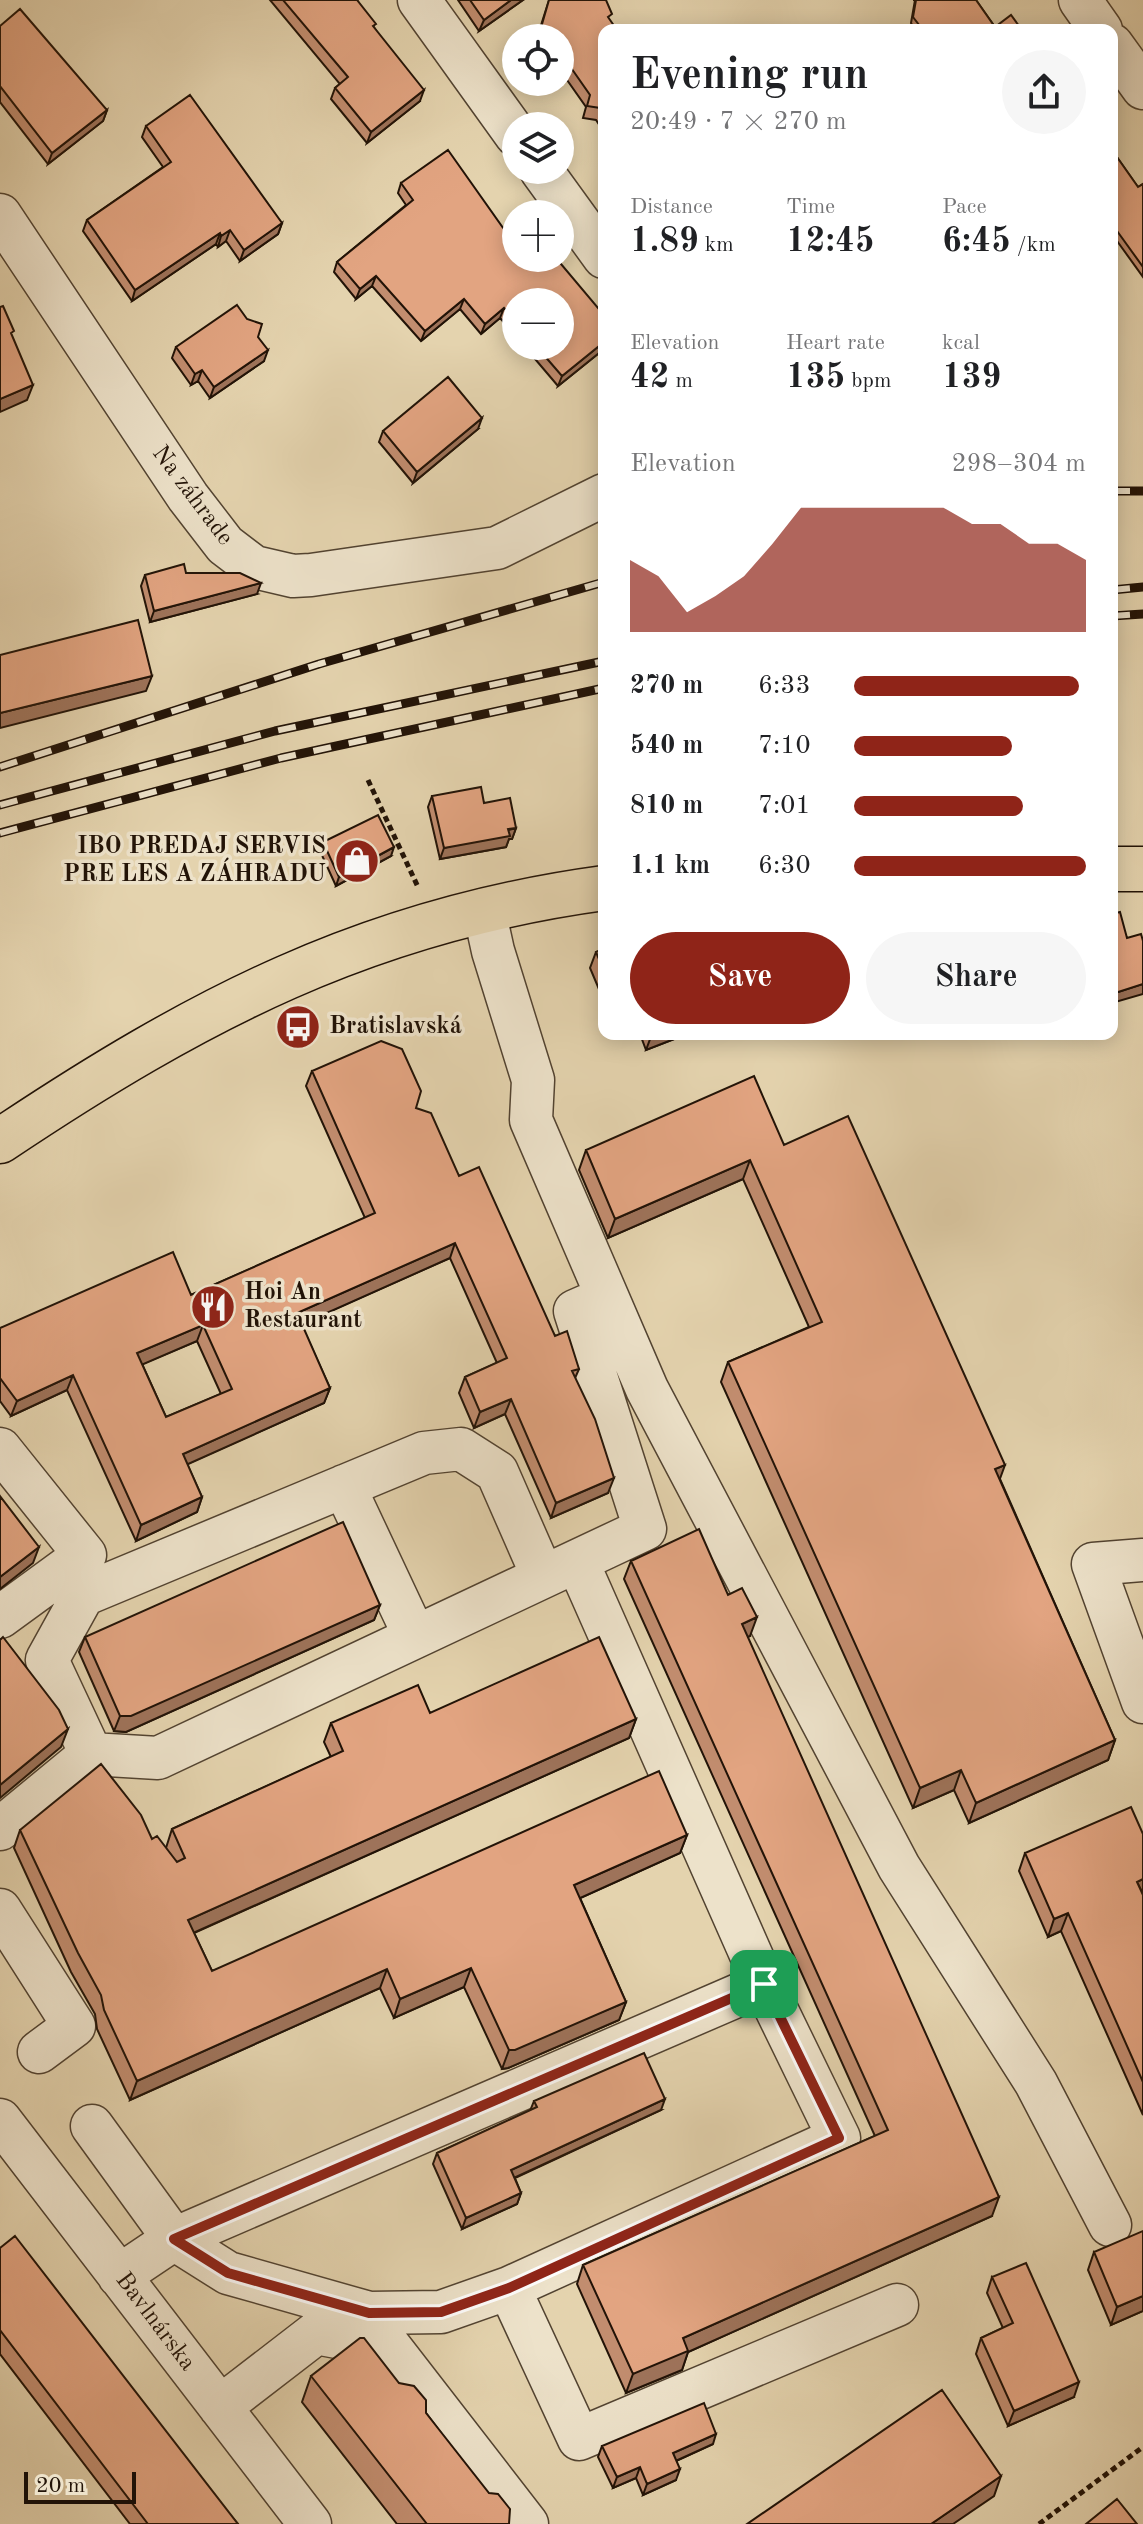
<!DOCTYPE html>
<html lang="en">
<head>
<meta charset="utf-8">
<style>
  :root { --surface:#fff; --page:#f6f6f6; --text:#202124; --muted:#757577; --accent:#8f2418 }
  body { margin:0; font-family:"Old Standard TT",serif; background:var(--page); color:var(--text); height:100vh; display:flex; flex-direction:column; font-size:30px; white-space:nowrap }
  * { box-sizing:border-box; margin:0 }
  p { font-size:26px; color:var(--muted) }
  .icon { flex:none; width:44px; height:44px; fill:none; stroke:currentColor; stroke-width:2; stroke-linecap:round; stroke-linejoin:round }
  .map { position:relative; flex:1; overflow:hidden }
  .side { position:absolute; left:598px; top:24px; width:520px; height:1016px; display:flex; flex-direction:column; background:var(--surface); border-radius:16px; box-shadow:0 4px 20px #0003 }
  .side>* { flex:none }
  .controls { position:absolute; left:502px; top:24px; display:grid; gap:16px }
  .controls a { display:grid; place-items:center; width:72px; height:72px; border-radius:50%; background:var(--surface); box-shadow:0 4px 20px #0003; font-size:40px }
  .scale { position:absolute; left:24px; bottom:20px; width:112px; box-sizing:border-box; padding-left:8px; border:4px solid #221307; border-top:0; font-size:22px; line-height:28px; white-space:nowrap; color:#221307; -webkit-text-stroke:6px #ede2ca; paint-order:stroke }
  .pin { position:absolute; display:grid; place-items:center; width:68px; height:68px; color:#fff; margin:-34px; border-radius:16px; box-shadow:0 4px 12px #0006 }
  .round { display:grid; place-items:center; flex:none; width:84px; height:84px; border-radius:42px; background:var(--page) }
  .summary { display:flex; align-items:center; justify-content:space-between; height:136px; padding:0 32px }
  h1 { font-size:44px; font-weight:800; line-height:60px }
  .stats { display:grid; grid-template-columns:repeat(3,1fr); gap:12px; height:136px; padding:8px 32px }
  .stats div { display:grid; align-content:center }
  .stats b { font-size:34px; font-weight:800 }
  .stats small { font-size:22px; font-weight:400 }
  .stats p { font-size:22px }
  .chart { height:224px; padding:16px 32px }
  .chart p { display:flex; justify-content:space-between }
  .chart svg { width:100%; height:144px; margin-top:8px; fill:var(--accent); opacity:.7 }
  .button { display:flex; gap:16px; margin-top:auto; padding:16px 32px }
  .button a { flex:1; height:92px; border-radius:48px; background:var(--accent); color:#fff; font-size:32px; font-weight:800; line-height:92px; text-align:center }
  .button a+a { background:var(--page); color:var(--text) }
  ul { padding:0 32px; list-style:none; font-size:26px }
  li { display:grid; grid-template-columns:128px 96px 1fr; align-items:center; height:60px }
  li i { height:20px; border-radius:10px; background:var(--accent) }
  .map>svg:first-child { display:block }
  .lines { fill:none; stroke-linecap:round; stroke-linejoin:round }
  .minor-casing { stroke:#524331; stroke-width:45 }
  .major-casing { stroke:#221307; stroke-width:47 }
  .path { stroke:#221307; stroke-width:5; stroke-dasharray:6 4; stroke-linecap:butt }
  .minor { stroke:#ede2ca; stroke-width:42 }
  .major { stroke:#e4d3ae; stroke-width:44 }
  .rail-casing { stroke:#221307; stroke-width:9 }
  .rail { stroke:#ede2ca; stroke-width:6; stroke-dasharray:18; stroke-linecap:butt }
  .wall { fill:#c28d6f; stroke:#221307; stroke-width:2; fill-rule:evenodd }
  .shaded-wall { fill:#9e735a; stroke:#221307; stroke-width:2 }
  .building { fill:#e2a481; stroke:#221307; stroke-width:2; fill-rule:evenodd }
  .route-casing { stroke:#fff; stroke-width:16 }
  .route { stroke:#8f2418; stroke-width:10 }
  .labels { text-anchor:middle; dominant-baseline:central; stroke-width:7; stroke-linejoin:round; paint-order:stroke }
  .street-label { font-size:24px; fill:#221307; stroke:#ede2ca }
  .poi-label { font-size:24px; font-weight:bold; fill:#221307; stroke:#ede2ca; text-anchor:start }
</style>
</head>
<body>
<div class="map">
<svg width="1143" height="2524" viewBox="0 0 1143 2524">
  <rect width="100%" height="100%" fill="#e4d3ae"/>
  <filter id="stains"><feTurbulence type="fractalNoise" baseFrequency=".0025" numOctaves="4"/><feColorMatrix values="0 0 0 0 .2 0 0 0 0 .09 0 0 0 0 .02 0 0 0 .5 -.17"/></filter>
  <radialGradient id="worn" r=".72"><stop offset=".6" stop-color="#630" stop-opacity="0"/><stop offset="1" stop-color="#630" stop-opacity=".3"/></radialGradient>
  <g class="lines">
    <g class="minor-casing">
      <path id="minor" d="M 419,0 L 516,135
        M 1080,0 L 1101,30
        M 1112,45 L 1143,88
        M 541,170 L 604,257
        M 0,215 L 188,497 L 225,545 L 254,567 L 293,576 L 311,575 L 497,548 L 604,495
        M 484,910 L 493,951 L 533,1080 L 531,1120 L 647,1389 L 899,1867 L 1036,2083 L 1110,2225
        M 0,1449 L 85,1555 L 0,1617
        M 344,1486 L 415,1637
        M 1143,1560 L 1093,1564 L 1143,1702
        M 543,1577 L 497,1472 L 461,1449 L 424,1453 L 83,1595 L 47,1660 L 91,1754 L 158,1758 L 645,1529 L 575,1311 L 607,1297
        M 0,1829 L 91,1754
        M 0,1910 L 74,2026 L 39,2052
        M 0,2120 L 310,2524
        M 92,2126 L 174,2239 L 228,2273 L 369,2313 L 441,2312 L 509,2288 L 839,2138 L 764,1984 L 577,1561
        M 119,2276 L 174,2239 L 764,1984
        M 509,2288 L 579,2439 L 897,2305
        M 220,2407 L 316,2333 L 390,2347 L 527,2524"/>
    </g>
    <g class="major-casing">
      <path id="major" d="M 1112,869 L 1143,869
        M 0,1141 C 196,1010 367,920 604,888"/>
    </g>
    <path class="path" d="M 368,780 L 418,887
      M 1039,2524 L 1143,2447"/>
    <use href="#minor" class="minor"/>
    <use href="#major" class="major"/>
    <g class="rail-casing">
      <path id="rail" d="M 1112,491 L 1143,491
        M 1112,590 L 1143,587
        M 1112,616 L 1143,614
        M 0,767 L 319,664 L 604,582
        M 0,805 L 275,731 L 604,661
        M 0,833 L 281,758 L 604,688"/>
    </g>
    <use href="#rail" class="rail"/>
  </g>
  <path class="wall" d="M 270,0 L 357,0 L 420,101 L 367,143 L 331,99 L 335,88 L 340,84 Z
    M 458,0 L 523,0 L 479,31 Z
    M 549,0 L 606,0 L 604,30 L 604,132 L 596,120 L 583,118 L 586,107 L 560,70 L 560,38 L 537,38 Z
    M 913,0 L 976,0 L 995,27 L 1022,30 L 915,30 L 911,23 L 915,0 Z
    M 0,26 L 107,110 L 103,121 L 48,164 L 0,102 Z
    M 146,126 L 282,223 L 278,234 L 240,261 L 226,241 L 218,247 L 216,244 L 132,301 L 83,231 L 87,220 L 163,167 L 142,137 Z
    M 1112,150 L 1138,187 L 1143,184 L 1143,277 L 1112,234 Z
    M 401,183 L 506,232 L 604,315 L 604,349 L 558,386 L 524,346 L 560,346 L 516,302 L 516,336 L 500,318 L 481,334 L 460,309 L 421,341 L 372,286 L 356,299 L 334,272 L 337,262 L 406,205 L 398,193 Z
    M 258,337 L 264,361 L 210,398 L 198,381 L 191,385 L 172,358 L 176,347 Z
    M 478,429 L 413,483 L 379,442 L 383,431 Z
    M 186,573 L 257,594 L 150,622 L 141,586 L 145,575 Z
    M 432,796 L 484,803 L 516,828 L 512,839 L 509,839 L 506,847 L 440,859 L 428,807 Z
    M 323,842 L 391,856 L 336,886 L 320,851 Z
    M 604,949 L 604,1001 L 590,968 L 596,952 Z
    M 640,1034 L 687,1034 L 646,1050 Z
    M 312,1071 L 416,1108 L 459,1176 L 555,1336 L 579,1369 L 575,1378 L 608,1493 L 551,1518 L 505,1414 L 474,1428 L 459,1393 L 465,1377 L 497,1363 L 450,1258 L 301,1324 L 330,1388 L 324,1403 L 187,1464 L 202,1497 L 197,1512 L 136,1541 L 67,1390 L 11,1416 L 0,1401 L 0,1328 L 191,1295 L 365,1218 L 306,1086 ZM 197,1341 L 221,1394 L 166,1417 L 142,1364 Z
    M 784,1145 L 1000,1479 L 1115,1740 L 1108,1760 L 969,1823 L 954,1790 L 913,1808 L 721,1382 L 728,1362 L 809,1327 L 743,1179 L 608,1238 L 579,1170 L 586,1150 Z
    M 631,1561 L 728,1595 L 750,1636 L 747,1637 L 992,2216 L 688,2352 L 682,2370 L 626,2393 L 577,2284 L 583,2265 L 875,2136 L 624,1579 Z
    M 380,1605 L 374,1620 L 126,1732 L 114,1731 L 79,1652 L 85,1637 Z
    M 430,1713 L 636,1719 L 629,1738 L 194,1933 L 212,1971 L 687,1835 L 680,1853 L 580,1898 L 626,2002 L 619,2020 L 508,2068 L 502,2069 L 464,1987 L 394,2018 L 380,1988 L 130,2100 L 97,2029 L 95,2014 L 71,1972 L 14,1848 L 20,1830 L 166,1848 L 172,1829 L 331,1757 L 324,1742 L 331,1723 Z
    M 1025,1853 L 1143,1895 L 1143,2115 L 1061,1931 L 1048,1937 L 1019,1871 Z
    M 534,2101 L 661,2110 L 515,2178 L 521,2193 L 517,2204 L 462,2229 L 433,2164 L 437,2153 L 530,2111 Z
    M 0,2248 L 238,2524 L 130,2524 L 0,2354 Z
    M 1094,2252 L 1143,2311 L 1111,2325 L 1088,2270 Z
    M 992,2277 L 1074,2397 L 1008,2426 L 976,2354 L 981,2338 L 1003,2328 L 987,2293 Z
    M 311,2376 L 399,2383 L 426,2413 L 509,2524 L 397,2524 L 302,2402 Z
    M 713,2444 L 676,2461 L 676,2480 L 643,2495 L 636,2478 L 613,2488 L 598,2457 L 602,2446 Z"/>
  <path class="shaded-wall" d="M 511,0 L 523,0 L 479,31 L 484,20 Z
    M 424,90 L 420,101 L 367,143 L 371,132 Z
    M 107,110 L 103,121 L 48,164 L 52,153 Z
    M 282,223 L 278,234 L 240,261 L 244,250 Z
    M 230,230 L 226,241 L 218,247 L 221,236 Z
    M 220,233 L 216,244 L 132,301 L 135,290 Z
    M 376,276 L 372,286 L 356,299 L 360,289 Z
    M 464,299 L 460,309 L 421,341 L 425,331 Z
    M 504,308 L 500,318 L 481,334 L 485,324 Z
    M 604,342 L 604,349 L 558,386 L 562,376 Z
    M 268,350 L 264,361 L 210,398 L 214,387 Z
    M 202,370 L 198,381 L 191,385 L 195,374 Z
    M 33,385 L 27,400 L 0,412 L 0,399 Z
    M 482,418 L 478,429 L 413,483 L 417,472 Z
    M 261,583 L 257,594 L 150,622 L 154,611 Z
    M 152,676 L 146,691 L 0,728 L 0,713 Z
    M 516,828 L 512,839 L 509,839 L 506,847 L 440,859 L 444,848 Z
    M 394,847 L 391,856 L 336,886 L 339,877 Z
    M 1143,984 L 1143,994 L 1112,1003 L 1112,994 Z
    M 652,1034 L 687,1034 L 646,1050 Z
    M 750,1160 L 743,1179 L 608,1238 L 615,1219 Z
    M 455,1243 L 450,1258 L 291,1329 L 297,1313 Z
    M 203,1325 L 197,1341 L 132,1369 L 137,1353 Z
    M 73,1375 L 67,1390 L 11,1416 L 17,1401 Z
    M 330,1388 L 324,1403 L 177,1469 L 183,1454 Z
    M 511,1399 L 505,1414 L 474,1428 L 480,1412 Z
    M 1005,1465 L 998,1484 L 995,1469 Z
    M 614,1478 L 608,1493 L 551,1518 L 556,1503 Z
    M 202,1497 L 197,1512 L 136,1541 L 141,1525 Z
    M 39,1547 L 33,1563 L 0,1589 L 0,1577 Z
    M 380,1605 L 374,1620 L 126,1732 L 114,1731 L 120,1716 Z
    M 757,1617 L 750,1636 L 735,1643 L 742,1624 Z
    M 636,1719 L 629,1738 L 182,1938 L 188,1920 Z
    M 68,1729 L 61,1747 L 0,1798 L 0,1785 Z
    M 1115,1740 L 1108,1760 L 969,1823 L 976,1803 Z
    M 961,1770 L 954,1790 L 913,1808 L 920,1788 Z
    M 687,1835 L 680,1853 L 567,1904 L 574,1885 Z
    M 1143,1879 L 1143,1894 L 1137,1882 Z
    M 1068,1913 L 1061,1931 L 1048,1937 L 1054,1919 Z
    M 471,1968 L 464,1987 L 394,2018 L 400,1999 Z
    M 387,1969 L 380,1988 L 130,2100 L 137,2081 Z
    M 626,2002 L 619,2020 L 508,2068 L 502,2069 L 509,2050 Z
    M 665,2099 L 661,2110 L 507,2181 L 511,2170 Z
    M 521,2193 L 517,2204 L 462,2229 L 466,2218 Z
    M 999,2197 L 992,2216 L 688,2352 L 682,2370 L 626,2393 L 633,2374 L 683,2338 Z
    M 1143,2296 L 1143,2311 L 1111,2325 L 1117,2307 Z
    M 1079,2382 L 1074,2397 L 1008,2426 L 1014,2411 Z
    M 716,2434 L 713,2444 L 669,2464 L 673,2453 Z
    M 640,2467 L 636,2478 L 613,2488 L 617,2477 Z
    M 680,2469 L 676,2480 L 643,2495 L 647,2484 Z
    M 1001,2476 L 994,2496 L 953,2524 L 931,2524 Z"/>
  <path class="building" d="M 283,0 L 357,0 L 376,24 L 373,26 L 424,90 L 371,132 L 335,88 L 348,77 Z
    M 470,0 L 511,0 L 484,20 Z
    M 549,0 L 606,0 L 612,14 L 608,17 L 617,30 L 604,30 L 604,114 L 600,108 L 587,106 L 590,95 L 560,52 L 560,38 L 538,38 Z
    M 916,0 L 976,0 L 995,27 L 1011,15 L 1022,30 L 923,30 L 913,17 Z
    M 20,9 L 107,110 L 52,153 L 0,86 L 0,26 Z
    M 190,95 L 282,223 L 244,250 L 230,230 L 221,236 L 220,233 L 135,290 L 87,220 L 171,162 L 146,126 Z
    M 448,150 L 506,232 L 516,224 L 516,258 L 556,258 L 604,315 L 604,342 L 562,376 L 536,346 L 560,346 L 560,302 L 516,302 L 516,322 L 504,308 L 485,324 L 464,299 L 425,331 L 376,276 L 360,289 L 337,262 L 413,200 L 401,183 Z
    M 1112,150 L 1138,187 L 1143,184 L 1143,267 L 1112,224 Z
    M 237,305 L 247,319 L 262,324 L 258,337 L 268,350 L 214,387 L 202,370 L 195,374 L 176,347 Z
    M 3,306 L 14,331 L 11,333 L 33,385 L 0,399 L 0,307 Z
    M 448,377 L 482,418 L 417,472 L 383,431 Z
    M 184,564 L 186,573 L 240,573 L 261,583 L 154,611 L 145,575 Z
    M 138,620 L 152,676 L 0,713 L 0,655 Z
    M 481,787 L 484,803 L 510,798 L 516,828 L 508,829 L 510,836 L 444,848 L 432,796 Z
    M 378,815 L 394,847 L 339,877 L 323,842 Z
    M 1120,912 L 1127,938 L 1141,934 L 1143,941 L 1143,984 L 1112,994 L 1112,914 Z
    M 604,949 L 604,971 L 596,952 Z
    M 381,1041 L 402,1049 L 421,1091 L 416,1108 L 431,1113 L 459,1176 L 479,1167 L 555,1336 L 567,1331 L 579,1369 L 572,1371 L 595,1419 L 614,1478 L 556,1503 L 511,1399 L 480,1412 L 465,1377 L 507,1358 L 455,1243 L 297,1313 L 330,1388 L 183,1454 L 202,1497 L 141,1525 L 73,1375 L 17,1401 L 0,1378 L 0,1328 L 173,1252 L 191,1295 L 375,1213 L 312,1071 ZM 203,1325 L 232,1389 L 166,1417 L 137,1353 Z
    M 754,1076 L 784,1145 L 848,1116 L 1005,1465 L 995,1469 L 1115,1740 L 976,1803 L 961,1770 L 920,1788 L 728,1362 L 822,1322 L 750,1160 L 615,1219 L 586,1150 Z
    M 0,1496 L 39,1547 L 0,1577 Z
    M 343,1522 L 380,1605 L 131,1716 L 120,1716 L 85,1637 Z
    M 699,1529 L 728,1595 L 742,1588 L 757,1617 L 742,1624 L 999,2197 L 683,2338 L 688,2351 L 633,2374 L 583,2265 L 888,2130 L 631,1561 Z
    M 3,1637 L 59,1710 L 68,1729 L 0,1785 L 0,1640 Z
    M 599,1637 L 636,1719 L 188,1920 L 212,1971 L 659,1771 L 687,1835 L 574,1885 L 626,2002 L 515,2050 L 509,2050 L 471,1968 L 400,1999 L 387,1969 L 137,2081 L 104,2010 L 101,1995 L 78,1953 L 20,1830 L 101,1764 L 141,1815 L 152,1839 L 157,1836 L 177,1862 L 185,1858 L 172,1829 L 343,1751 L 331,1723 L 418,1685 L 430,1713 Z
    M 1131,1807 L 1143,1834 L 1143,1879 L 1137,1882 L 1143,1895 L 1143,2082 L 1068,1913 L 1054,1919 L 1025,1853 Z
    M 644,2053 L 665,2099 L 511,2170 L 521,2193 L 466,2218 L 437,2153 L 537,2107 L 534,2101 Z
    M 1143,2231 L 1143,2296 L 1117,2307 L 1094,2252 Z
    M 15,2236 L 238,2524 L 148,2524 L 0,2330 L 0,2248 Z
    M 1026,2263 L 1079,2382 L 1014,2411 L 981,2338 L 1013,2323 L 992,2277 Z
    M 360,2338 L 364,2338 L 399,2383 L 414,2386 L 426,2400 L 426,2413 L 489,2493 L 498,2494 L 510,2509 L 509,2524 L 427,2524 L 311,2376 Z
    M 942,2390 L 1001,2476 L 931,2524 L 747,2524 Z
    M 704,2403 L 716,2434 L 673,2453 L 680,2469 L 647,2484 L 640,2467 L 617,2477 L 602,2446 Z
    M 1117,2499 L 1137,2524 L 1086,2524 Z"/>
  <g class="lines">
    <g class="route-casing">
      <path id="route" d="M 764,1984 L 839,2138 L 509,2288 L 441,2312 L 369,2313 L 228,2273 L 174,2239 Z"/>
    </g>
    <use href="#route" class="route"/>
  </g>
  <defs>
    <g id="shop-disc" transform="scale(2.3)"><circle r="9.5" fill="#8f2418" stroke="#ede2ca"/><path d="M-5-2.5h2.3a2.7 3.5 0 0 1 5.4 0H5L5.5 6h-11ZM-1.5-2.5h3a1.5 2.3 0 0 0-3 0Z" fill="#fff"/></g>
    <g id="bus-disc" transform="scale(2.3)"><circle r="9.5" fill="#8f2418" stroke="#ede2ca"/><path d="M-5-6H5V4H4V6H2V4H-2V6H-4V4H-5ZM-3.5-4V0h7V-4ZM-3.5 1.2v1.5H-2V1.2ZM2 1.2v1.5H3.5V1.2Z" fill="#fff"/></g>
    <g id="restaurant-disc" transform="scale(2.3)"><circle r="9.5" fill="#8f2418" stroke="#ede2ca"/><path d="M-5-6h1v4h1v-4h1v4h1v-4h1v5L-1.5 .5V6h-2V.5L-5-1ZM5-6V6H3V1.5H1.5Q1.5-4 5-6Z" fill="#fff"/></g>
  </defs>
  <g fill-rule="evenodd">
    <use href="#shop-disc" x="357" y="861"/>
    <use href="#bus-disc" x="298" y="1027"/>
    <use href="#restaurant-disc" x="213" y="1307"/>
  </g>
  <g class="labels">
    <g class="street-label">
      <text transform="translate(192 496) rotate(53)">Na záhrade</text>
      <text transform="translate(155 2322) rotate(53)">Bavlnárska</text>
    </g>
    <g class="poi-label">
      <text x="326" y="847" text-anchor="end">IBO PREDAJ SERVIS<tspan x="326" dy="28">PRE LES A ZÁHRADU</tspan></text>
      <text x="329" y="1027">Bratislavská</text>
      <text x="244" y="1293">Hoi An<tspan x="244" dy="28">Restaurant</tspan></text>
    </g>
  </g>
  <rect width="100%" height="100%" filter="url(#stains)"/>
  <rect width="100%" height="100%" fill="url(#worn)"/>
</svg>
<div class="controls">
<a><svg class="icon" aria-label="locate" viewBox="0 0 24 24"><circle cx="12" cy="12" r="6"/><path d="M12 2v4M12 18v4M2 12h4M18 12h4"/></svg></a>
<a><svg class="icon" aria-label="layers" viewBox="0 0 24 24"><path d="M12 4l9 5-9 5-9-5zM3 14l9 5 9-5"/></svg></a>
<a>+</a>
<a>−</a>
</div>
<div class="scale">20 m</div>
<div class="pin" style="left:764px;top:1984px;background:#1e9e55"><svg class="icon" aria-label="arrive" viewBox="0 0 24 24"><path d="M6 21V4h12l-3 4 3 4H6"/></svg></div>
<section class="side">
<div class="summary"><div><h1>Evening run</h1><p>20:49 · 7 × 270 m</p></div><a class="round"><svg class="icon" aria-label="share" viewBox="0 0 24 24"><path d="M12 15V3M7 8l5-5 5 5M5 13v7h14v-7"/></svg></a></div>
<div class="stats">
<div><p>Distance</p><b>1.89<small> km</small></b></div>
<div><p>Time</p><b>12:45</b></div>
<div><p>Pace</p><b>6:45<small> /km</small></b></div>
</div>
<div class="stats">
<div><p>Elevation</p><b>42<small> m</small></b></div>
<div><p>Heart rate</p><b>135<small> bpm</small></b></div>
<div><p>kcal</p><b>139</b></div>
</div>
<div class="chart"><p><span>Elevation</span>298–304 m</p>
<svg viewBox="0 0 160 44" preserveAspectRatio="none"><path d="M0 44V22L10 27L20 38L30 33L40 27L50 17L60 6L70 6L80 6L90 6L100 6L110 6L120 11L130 11L140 17L150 17L160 22V44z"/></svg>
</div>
<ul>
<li><b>270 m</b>6:33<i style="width:97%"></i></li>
<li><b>540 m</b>7:10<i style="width:68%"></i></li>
<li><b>810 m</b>7:01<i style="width:73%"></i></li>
<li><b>1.1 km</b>6:30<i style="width:100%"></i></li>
</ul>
<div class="button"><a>Save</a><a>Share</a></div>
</section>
</div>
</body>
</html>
